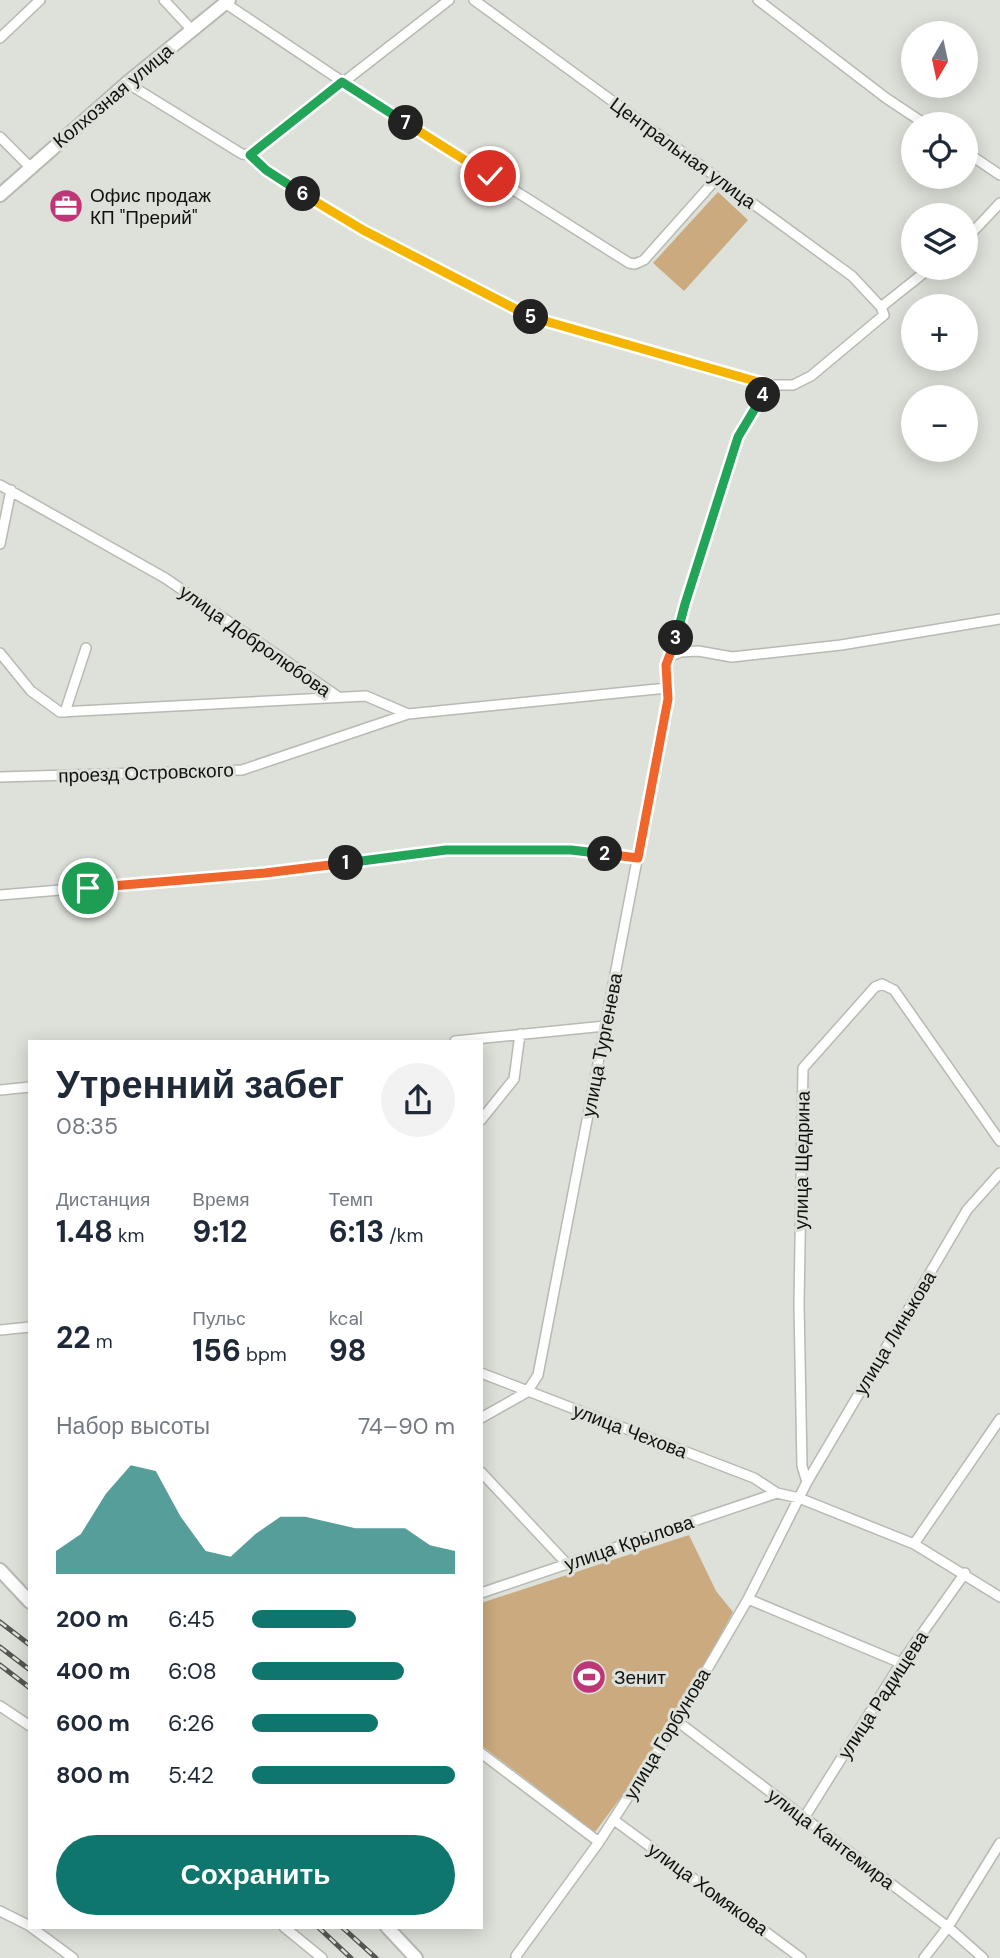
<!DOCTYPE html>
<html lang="ru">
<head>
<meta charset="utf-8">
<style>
  :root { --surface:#fff; --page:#f2f2f3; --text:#1f2937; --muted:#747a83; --accent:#0f766e }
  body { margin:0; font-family:"DM Sans",sans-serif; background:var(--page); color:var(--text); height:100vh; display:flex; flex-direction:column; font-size:26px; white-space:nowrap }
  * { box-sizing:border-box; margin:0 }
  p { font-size:23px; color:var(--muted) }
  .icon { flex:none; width:38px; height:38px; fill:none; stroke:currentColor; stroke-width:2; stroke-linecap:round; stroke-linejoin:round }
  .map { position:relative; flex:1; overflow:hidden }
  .side { position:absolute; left:28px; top:1040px; width:455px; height:889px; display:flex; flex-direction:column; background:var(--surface); border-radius:0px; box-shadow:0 4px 18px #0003 }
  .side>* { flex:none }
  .needle { width:46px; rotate:189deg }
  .controls { position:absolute; left:901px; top:21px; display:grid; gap:14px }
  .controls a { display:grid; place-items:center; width:77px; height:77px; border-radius:50%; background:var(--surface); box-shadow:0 4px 18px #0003; font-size:35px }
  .pin { position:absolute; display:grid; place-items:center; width:60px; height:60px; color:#fff; margin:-30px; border:4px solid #fff; border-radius:50%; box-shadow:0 2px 7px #0007 }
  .km { position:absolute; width:35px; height:35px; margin:-18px; border-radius:50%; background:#222; color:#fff; font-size:19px; line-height:35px; text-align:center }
  .round { display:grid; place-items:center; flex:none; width:74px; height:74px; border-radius:37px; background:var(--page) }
  .headline { display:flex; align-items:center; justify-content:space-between; height:119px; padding:0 28px }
  h1 { font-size:38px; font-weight:700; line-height:52px }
  .stats { display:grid; grid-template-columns:repeat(3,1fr); gap:10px; height:119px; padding:7px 28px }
  .stats div { display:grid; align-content:center }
  .stats b { font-size:30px; font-weight:700 }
  .stats small { font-size:19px; font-weight:400 }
  .stats p { font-size:19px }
  .chart { height:196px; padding:14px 28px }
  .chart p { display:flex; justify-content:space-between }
  .chart svg { width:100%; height:126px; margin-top:7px; fill:var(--accent); opacity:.7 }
  .button { display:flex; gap:14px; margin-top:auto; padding:14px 28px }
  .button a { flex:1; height:80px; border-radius:42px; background:var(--accent); color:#fff; font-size:28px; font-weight:700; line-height:80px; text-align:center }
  ul { padding:0 28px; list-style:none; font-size:23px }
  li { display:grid; grid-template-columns:112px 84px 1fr; align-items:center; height:52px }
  li i { height:18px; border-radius:9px; background:var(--accent) }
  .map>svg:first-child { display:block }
  .park { fill:#caaa7e }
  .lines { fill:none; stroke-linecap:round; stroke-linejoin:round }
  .minor-casing { stroke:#b6bab2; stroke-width:12 }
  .major-casing { stroke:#b6bab2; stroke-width:16 }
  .minor { stroke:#fff; stroke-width:9 }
  .major { stroke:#fff; stroke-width:12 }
  .rail-casing { stroke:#555752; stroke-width:5 }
  .rail { stroke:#dde1d9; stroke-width:2.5; stroke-dasharray:8; stroke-linecap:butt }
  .split-1-casing { stroke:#fff; stroke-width:14 }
  .split-2-casing { stroke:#fff; stroke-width:14 }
  .split-3-casing { stroke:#fff; stroke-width:14 }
  .split-4-casing { stroke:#fff; stroke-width:14 }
  .split-5-casing { stroke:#fff; stroke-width:14 }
  .split-6-casing { stroke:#fff; stroke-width:14 }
  .split-7-casing { stroke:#fff; stroke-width:14 }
  .split-8-casing { stroke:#fff; stroke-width:14 }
  .split-1 { stroke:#f0652b; stroke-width:9 }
  .split-2 { stroke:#22a559; stroke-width:9 }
  .split-3 { stroke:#f0652b; stroke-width:9 }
  .split-4 { stroke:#22a559; stroke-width:9 }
  .split-5 { stroke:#f5b400; stroke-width:9 }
  .split-6 { stroke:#f5b400; stroke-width:9 }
  .split-7 { stroke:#22a559; stroke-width:9 }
  .split-8 { stroke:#f5b400; stroke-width:9 }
  .labels { text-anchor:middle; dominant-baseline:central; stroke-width:6; stroke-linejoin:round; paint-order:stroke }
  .street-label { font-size:19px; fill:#11120f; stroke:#dde1d9 }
  .poi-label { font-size:19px; fill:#11120f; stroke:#dde1d9; text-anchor:start }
</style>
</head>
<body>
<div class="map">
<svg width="1000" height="1958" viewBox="0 0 1000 1958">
  <rect width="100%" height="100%" fill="#dde1d9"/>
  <path class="park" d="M 718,192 L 748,220 L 684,291 L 653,263 Z
    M 689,1535 L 716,1591 L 733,1612 L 662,1742 L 595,1832 L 481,1745 L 481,1603 Z"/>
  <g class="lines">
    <g class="minor-casing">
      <path id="minor" d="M 164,0 L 192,30
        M 758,0 L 886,98 L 925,124
        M 225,3 L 343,82 L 629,263 L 635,264 L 644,260 L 717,178
        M 0,38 L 40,0
        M 127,83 L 242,154 L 250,155 L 449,0
        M 0,137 L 30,167
        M 966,152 L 1000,175
        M 250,155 L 277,178 L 335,214 L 533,318 L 769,385 L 793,385 L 811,376 L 884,315 L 881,307 L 852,276 L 474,0
        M 966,239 L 1000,203
        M 881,307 L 930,268
        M 0,485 L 165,578 L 337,696
        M 0,544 L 11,490
        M 0,653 L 31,691 L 60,712 L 366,696 L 408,714 L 667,688 L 668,699 L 538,1375 L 527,1392 L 481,1418
        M 671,656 L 685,604 L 738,437 L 769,385
        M 667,688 L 666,665 L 671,656 L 681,652 L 698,651 L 732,657 L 841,645 L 1000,619
        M 65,712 L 86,648
        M 0,777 L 242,770 L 408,714
        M 0,895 L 265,873 L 446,850 L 571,851 L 638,858
        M 455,1041 L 605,1026
        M 0,1090 L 30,1087
        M 481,1120 L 514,1079 L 520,1034
        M 0,1330 L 30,1327
        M 481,1373 L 754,1478 L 777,1493 L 799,1498 L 914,1544 L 1000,1597
        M 481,1472 L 568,1565
        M 807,1482 L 802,1466 L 799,1304 L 803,1068 L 875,987 L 882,984 L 894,990 L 1000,1141
        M 914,1544 L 1000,1419
        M 481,1593 L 777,1493
        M 748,1599 L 901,1663
        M 0,1706 L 30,1726
        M 677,1721 L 948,1927 L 983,1958
        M 481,1753 L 599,1842
        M 804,1818 L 901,1663 L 965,1573
        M 614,1820 L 801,1958
        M 0,1911 L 30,1926
        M 31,1927 L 73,1958
        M 284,1927 L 322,1958
        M 517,1958 L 516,1956 L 599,1842 L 677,1721 L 748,1599 L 807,1482 L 967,1210 L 1000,1173
        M 924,1958 L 948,1927 L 1000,1843"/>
    </g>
    <g class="major-casing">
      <path id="major" d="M 0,195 L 127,83 L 229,0
        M 0,1570 L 30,1602
        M 387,1927 L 416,1958"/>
    </g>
    <use href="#minor" class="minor"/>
    <use href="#major" class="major"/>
    <g class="rail-casing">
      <path id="rail" d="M 0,1622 L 30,1645
        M 0,1647 L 30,1670
        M 0,1665 L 30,1688
        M 318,1927 L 351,1958
        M 342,1927 L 376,1958"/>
    </g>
    <use href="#rail" class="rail"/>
  </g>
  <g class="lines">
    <g class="split-1-casing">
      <path id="split-1" d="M 88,888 L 265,873 L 346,863"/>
    </g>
    <g class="split-2-casing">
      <path id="split-2" d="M 346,863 L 446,850 L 571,850 L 605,854"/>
    </g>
    <g class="split-3-casing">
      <path id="split-3" d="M 605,854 L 638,858 L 668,699 L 666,665 L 676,638"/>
    </g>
    <g class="split-4-casing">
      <path id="split-4" d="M 676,638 L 685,604 L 738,437 L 763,395"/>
    </g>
    <g class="split-5-casing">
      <path id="split-5" d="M 531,317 L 769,385 L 763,395"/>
    </g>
    <g class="split-6-casing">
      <path id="split-6" d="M 303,194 L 363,230 L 531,317"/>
    </g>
    <g class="split-7-casing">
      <path id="split-7" d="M 303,194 L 266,170 L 250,155 L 342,82 L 406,123"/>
    </g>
    <g class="split-8-casing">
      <path id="split-8" d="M 406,123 L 490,176"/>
    </g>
    <use href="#split-1" class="split-1"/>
    <use href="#split-2" class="split-2"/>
    <use href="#split-3" class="split-3"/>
    <use href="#split-4" class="split-4"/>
    <use href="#split-5" class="split-5"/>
    <use href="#split-6" class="split-6"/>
    <use href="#split-7" class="split-7"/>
    <use href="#split-8" class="split-8"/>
  </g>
  <defs>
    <g id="office-disc" transform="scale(1.75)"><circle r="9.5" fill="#be3676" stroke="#dde1d9"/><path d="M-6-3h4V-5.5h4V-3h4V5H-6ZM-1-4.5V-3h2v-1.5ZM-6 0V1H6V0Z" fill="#fff"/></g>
    <g id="stadium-disc" transform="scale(1.75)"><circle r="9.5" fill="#be3676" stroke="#dde1d9"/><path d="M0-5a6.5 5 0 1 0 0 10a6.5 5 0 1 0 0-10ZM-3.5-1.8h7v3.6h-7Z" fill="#fff"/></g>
  </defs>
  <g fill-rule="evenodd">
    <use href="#office-disc" x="66" y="206"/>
    <use href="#stadium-disc" x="589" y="1677"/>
  </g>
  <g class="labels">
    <g class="street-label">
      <text transform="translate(113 96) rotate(-40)">Колхозная улица</text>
      <text transform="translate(683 153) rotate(36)">Центральная улица</text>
      <text transform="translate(255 641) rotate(35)">улица Добролюбова</text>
      <text transform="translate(146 773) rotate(-2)">проезд Островского</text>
      <text transform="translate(602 1045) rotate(-79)">улица Тургенева</text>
      <text transform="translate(802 1160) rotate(-89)">улица Щедрина</text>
      <text transform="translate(895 1333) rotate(-59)">улица Линькова</text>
      <text transform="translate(630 1431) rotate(21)">улица Чехова</text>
      <text transform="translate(629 1543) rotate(-19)">улица Крылова</text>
      <text transform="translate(883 1695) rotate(-57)">улица Радищева</text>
      <text transform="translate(667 1734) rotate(-59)">улица Горбунова</text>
      <text transform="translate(831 1839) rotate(37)">улица Кантемира</text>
      <text transform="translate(708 1889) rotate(36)">улица Хомякова</text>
    </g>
    <g class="poi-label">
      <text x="90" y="195">Офис продаж<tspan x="90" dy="22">КП "Прерий"</tspan></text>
      <text x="614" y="1677">Зенит</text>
    </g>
  </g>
</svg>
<div class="controls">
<a><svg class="needle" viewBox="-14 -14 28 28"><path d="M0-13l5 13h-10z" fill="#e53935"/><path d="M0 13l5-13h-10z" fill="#747a83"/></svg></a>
<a><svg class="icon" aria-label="locate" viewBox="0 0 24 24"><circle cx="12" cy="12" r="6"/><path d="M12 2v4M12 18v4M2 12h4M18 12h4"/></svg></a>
<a><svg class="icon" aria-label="layers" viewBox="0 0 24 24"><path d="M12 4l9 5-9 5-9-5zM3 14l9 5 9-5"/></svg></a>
<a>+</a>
<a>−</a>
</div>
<div class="pin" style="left:88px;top:888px;background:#1e9e55"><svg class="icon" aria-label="arrive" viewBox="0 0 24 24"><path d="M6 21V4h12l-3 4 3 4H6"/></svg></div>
<div class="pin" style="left:490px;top:176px;background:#d93025"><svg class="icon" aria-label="check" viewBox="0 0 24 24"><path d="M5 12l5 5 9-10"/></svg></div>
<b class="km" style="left:346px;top:863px">1</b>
<b class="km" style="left:605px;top:854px">2</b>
<b class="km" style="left:676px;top:638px">3</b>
<b class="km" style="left:763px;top:395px">4</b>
<b class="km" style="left:531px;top:317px">5</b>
<b class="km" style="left:303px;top:194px">6</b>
<b class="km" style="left:406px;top:123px">7</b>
<section class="side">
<div class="headline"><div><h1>Утренний забег</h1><p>08:35</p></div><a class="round"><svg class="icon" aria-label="share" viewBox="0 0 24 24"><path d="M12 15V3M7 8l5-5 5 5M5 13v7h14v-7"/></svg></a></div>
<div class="stats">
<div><p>Дистанция</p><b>1.48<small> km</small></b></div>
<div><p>Время</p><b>9:12</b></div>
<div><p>Темп</p><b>6:13<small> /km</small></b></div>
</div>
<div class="stats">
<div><b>22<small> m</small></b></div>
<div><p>Пульс</p><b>156<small> bpm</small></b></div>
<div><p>kcal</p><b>98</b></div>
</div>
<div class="chart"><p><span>Набор высоты</span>74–90 m</p>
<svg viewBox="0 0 160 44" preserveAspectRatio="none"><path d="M0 44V36L10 30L20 16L30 6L40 8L50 24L60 36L70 38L80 30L90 24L100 24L110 26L120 28L130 28L140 28L150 34L160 36V44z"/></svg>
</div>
<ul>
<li><b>200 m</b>6:45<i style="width:51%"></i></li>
<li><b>400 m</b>6:08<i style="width:75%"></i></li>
<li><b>600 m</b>6:26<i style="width:62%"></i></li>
<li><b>800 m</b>5:42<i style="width:100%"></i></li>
</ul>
<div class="button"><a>Сохранить</a></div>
</section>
</div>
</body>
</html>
